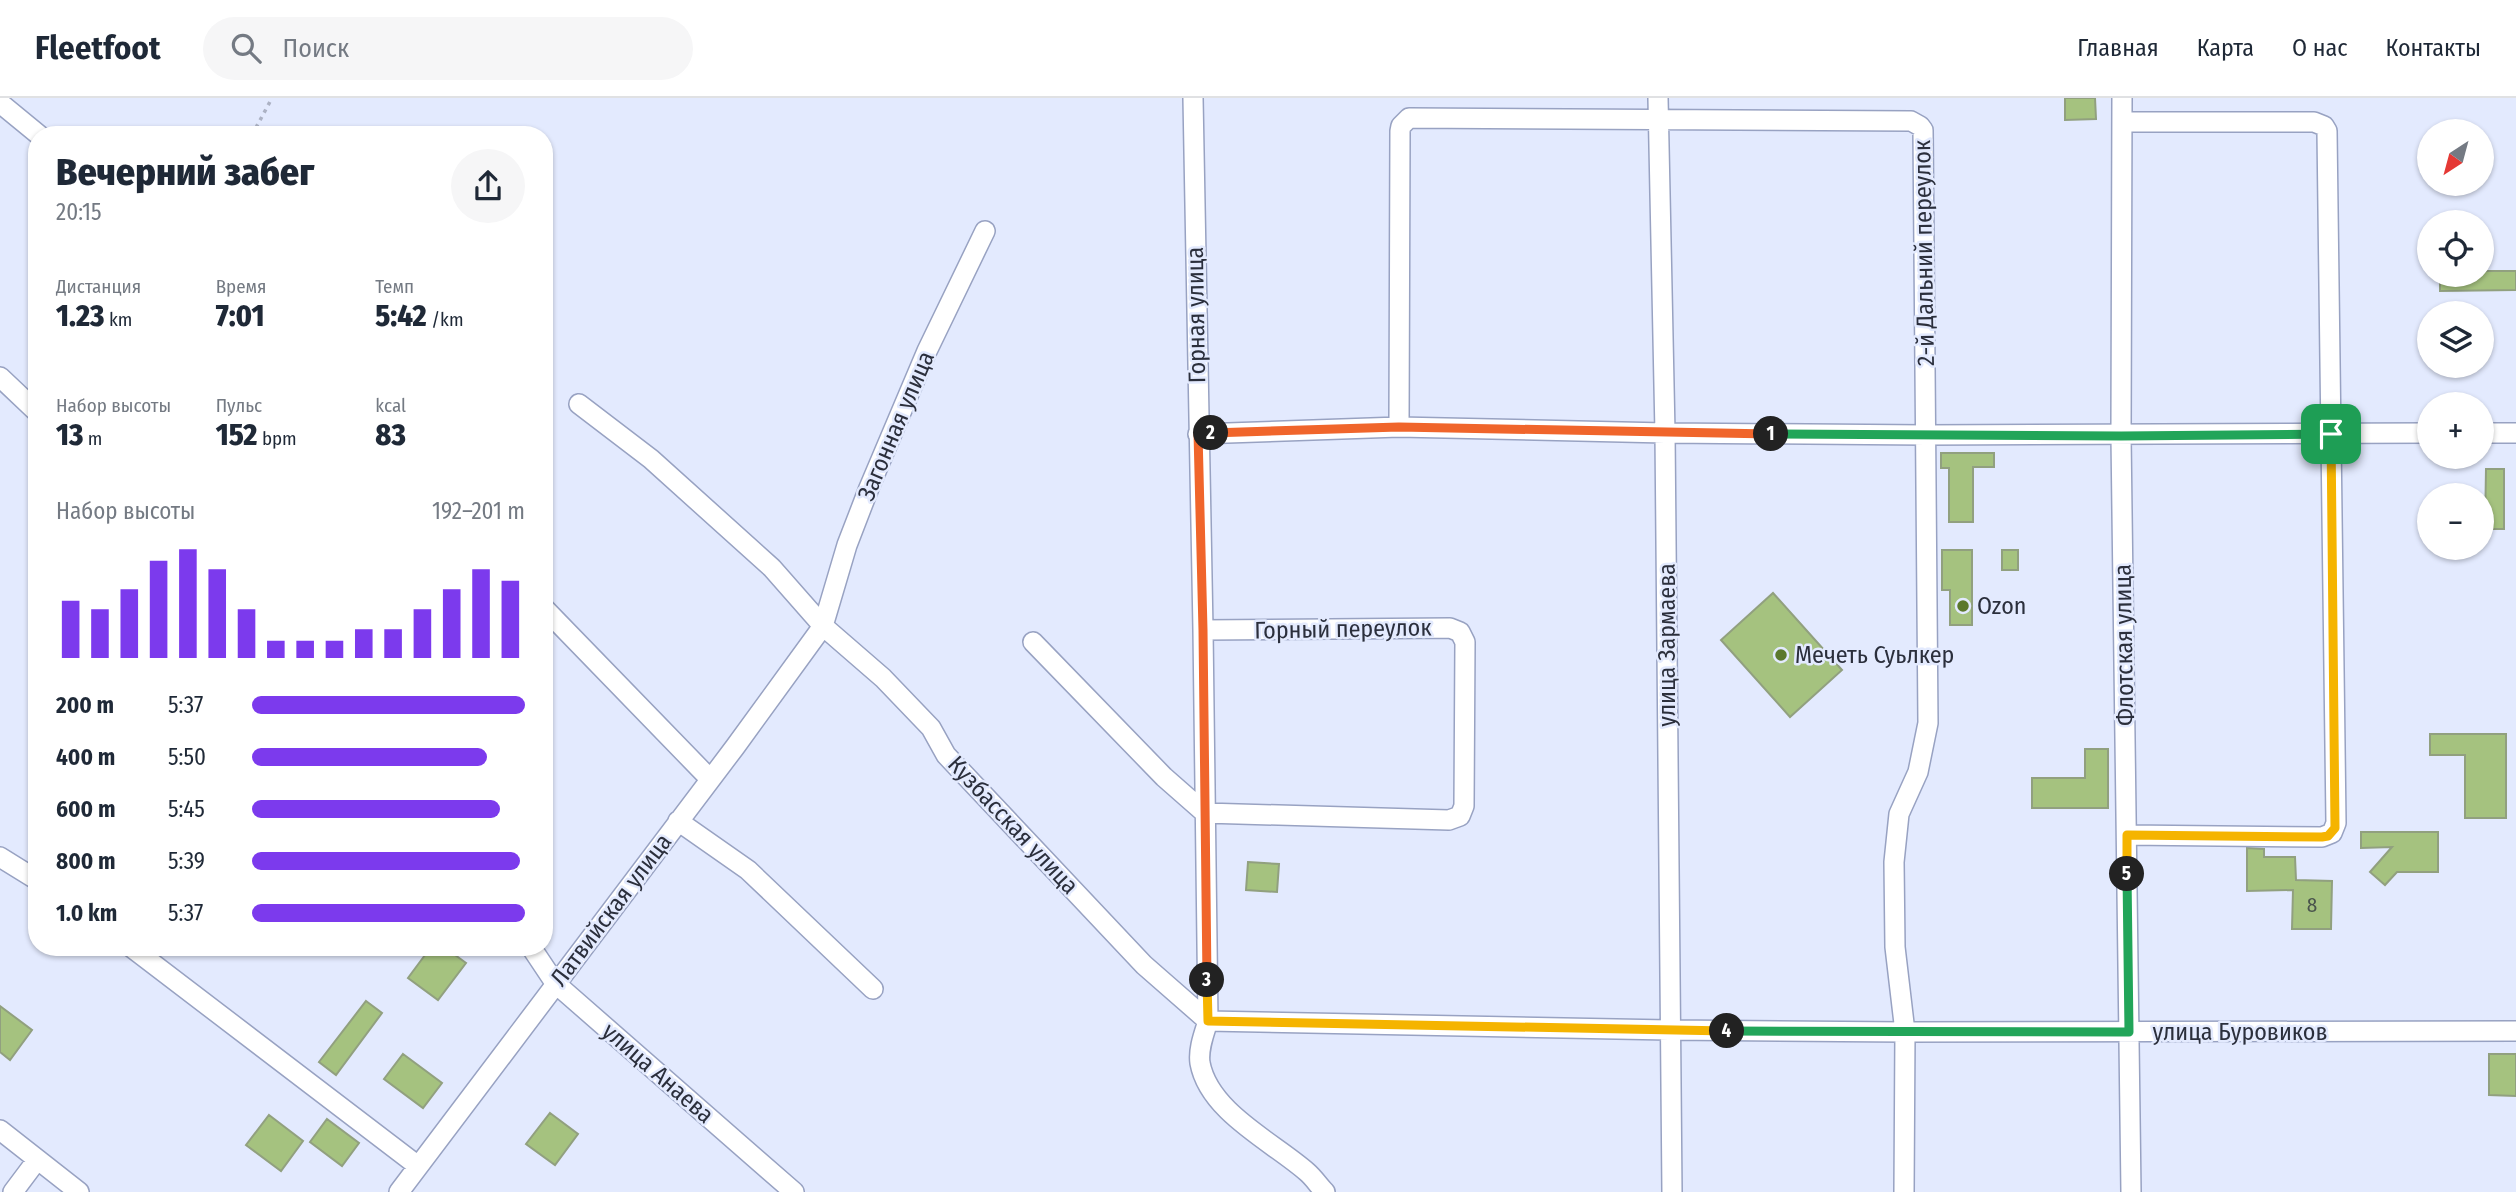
<!DOCTYPE html>
<html lang="ru">
<head>
<meta charset="utf-8">
<style>
  :root { --surface:#fff; --page:#f6f6f7; --text:#1f2937; --muted:#747a83; --line:#e0e1e3; --accent:#7c3aed }
  body { margin:0; font-family:"Fira Sans Condensed",sans-serif; background:var(--page); color:var(--text); height:100vh; display:flex; flex-direction:column; font-size:26px; white-space:nowrap }
  * { box-sizing:border-box; margin:0 }
  p { font-size:23px; color:var(--muted) }
  .icon { flex:none; width:38px; height:38px; fill:none; stroke:currentColor; stroke-width:2; stroke-linecap:round; stroke-linejoin:round }
  .map { position:relative; flex:1; overflow:hidden }
  .details { position:absolute; left:28px; top:28px; width:525px; height:830px; display:flex; flex-direction:column; background:var(--surface); border-radius:28px; box-shadow:0 2px 5px #0004 }
  .details>* { flex:none }
  .needle { width:46px; rotate:216deg }
  .fabs { position:absolute; left:2417px; top:21px; display:grid; gap:14px }
  .fabs a { display:grid; place-items:center; width:77px; height:77px; border-radius:50%; background:var(--surface); box-shadow:0 2px 5px #0004; font-size:35px }
  .pin { position:absolute; display:grid; place-items:center; width:60px; height:60px; color:#fff; margin:-30px; border-radius:14px; box-shadow:0 4px 10px #0006 }
  .km { position:absolute; width:35px; height:35px; margin:-18px; border-radius:50%; background:#222; color:#fff; font-size:19px; line-height:35px; text-align:center }
  .round { display:grid; place-items:center; flex:none; width:74px; height:74px; border-radius:37px; background:var(--page) }
  .summary { display:flex; align-items:center; justify-content:space-between; height:119px; padding:0 28px }
  h1 { font-size:38px; font-weight:800; line-height:52px }
  .stats { display:grid; grid-template-columns:repeat(3,1fr); gap:10px; height:119px; padding:7px 28px }
  .stats div { display:grid; align-content:center }
  .stats b { font-size:30px; font-weight:800 }
  .stats small { font-size:19px; font-weight:400 }
  .stats p { font-size:19px }
  .chart { height:196px; padding:14px 28px }
  .chart p { display:flex; justify-content:space-between }
  .chart svg { width:100%; height:126px; margin-top:7px; stroke:var(--accent); stroke-width:6 }
  ul { padding:0 28px; list-style:none; font-size:23px }
  li { display:grid; grid-template-columns:112px 84px 1fr; align-items:center; height:52px }
  li i { height:18px; border-radius:9px; background:var(--accent) }
  header { display:flex; align-items:center; gap:42px; box-sizing:border-box; height:98px; padding:0 35px; background:var(--surface); border-bottom:2px solid var(--line) }
  header strong { font-size:33px }
  nav { display:flex; gap:38px; margin-inline-start:auto; font-size:24px }
  .search { width:490px; height:63px; background:var(--page); display:flex; align-items:center; gap:18px; box-sizing:border-box; padding:0 24px; border-radius:38px; color:var(--muted); font-size:26px }
  .map>svg:first-child { display:block }
  .building { fill:#a5c27f; stroke:#91a07f; stroke-width:2 }
  .lines { fill:none; stroke-linecap:round; stroke-linejoin:round }
  .minor-casing { stroke:#98a2c2; stroke-width:22 }
  .path { stroke:#acb2c4; stroke-width:3.5; stroke-dasharray:3.5 5; stroke-linecap:butt }
  .minor { stroke:#fff; stroke-width:19 }
  .split-1-casing { stroke:#fff; stroke-width:14 }
  .split-2-casing { stroke:#fff; stroke-width:14 }
  .split-3-casing { stroke:#fff; stroke-width:14 }
  .split-4-casing { stroke:#fff; stroke-width:14 }
  .split-5-casing { stroke:#fff; stroke-width:14 }
  .split-6-casing { stroke:#fff; stroke-width:14 }
  .split-1 { stroke:#22a559; stroke-width:9 }
  .split-2 { stroke:#f0652b; stroke-width:9 }
  .split-3 { stroke:#f0652b; stroke-width:9 }
  .split-4 { stroke:#f5b400; stroke-width:9 }
  .split-5 { stroke:#22a559; stroke-width:9 }
  .split-6 { stroke:#f5b400; stroke-width:9 }
  .poi-dot { fill:#5b782d; stroke:#e3eafe; stroke-width:2.5 }
  .labels { text-anchor:middle; dominant-baseline:central; stroke-width:5; stroke-linejoin:round; paint-order:stroke }
  .number-label { font-size:21px; fill:#4a544d }
  .street-label { font-size:24px; fill:#2b2f3c; stroke:#e3eafe }
  .poi-label { font-size:24px; fill:#2b2f3c; stroke:#e3eafe; text-anchor:start }
</style>
</head>
<body>
<header>
<strong>Fleetfoot</strong>
<div class="search"><svg class="icon" aria-label="search" viewBox="0 0 24 24"><circle cx="10" cy="10" r="6"/><path d="M15 15l6 6"/></svg>Поиск</div>
<nav><a>Главная</a><a>Карта</a><a>О нас</a><a>Контакты</a></nav>
</header>
<div class="map">
<svg width="2516" height="1094" viewBox="0 0 2516 1094">
  <rect width="100%" height="100%" fill="#e3eafe"/>
  <path class="building" d="M 2065,0 L 2095,0 L 2096,21 L 2065,22 Z
    M 2482,173 L 2516,173 L 2516,192 L 2440,193 L 2440,177 L 2482,177 Z
    M 1941,355 L 1994,355 L 1994,369 L 1973,369 L 1973,424 L 1949,424 L 1949,370 L 1941,370 Z
    M 2486,371 L 2504,371 L 2504,431 L 2485,431 Z
    M 1942,452 L 1972,452 L 1972,527 L 1950,527 L 1950,492 L 1942,492 Z
    M 2002,452 L 2018,452 L 2018,472 L 2002,472 Z
    M 1773,495 L 1842,572 L 1790,619 L 1721,542 Z
    M 2430,636 L 2506,636 L 2506,720 L 2465,720 L 2465,657 L 2430,657 Z
    M 2085,651 L 2108,651 L 2108,710 L 2032,710 L 2032,680 L 2085,680 Z
    M 2361,734 L 2438,734 L 2438,774 L 2397,774 L 2385,787 L 2370,774 L 2392,749 L 2361,750 Z
    M 2247,750 L 2264,751 L 2264,759 L 2295,759 L 2296,782 L 2332,783 L 2331,831 L 2292,831 L 2293,792 L 2247,793 Z
    M 1248,764 L 1279,766 L 1277,794 L 1246,792 Z
    M 431,849 L 444,849 L 466,865 L 438,902 L 408,880 Z
    M 366,903 L 382,915 L 336,977 L 319,964 Z
    M 0,908 L 32,932 L 10,962 L 0,954 Z
    M 403,956 L 442,985 L 423,1010 L 384,981 Z
    M 2489,956 L 2516,956 L 2516,998 L 2489,997 Z
    M 550,1015 L 578,1036 L 555,1067 L 526,1046 Z
    M 269,1017 L 303,1043 L 281,1073 L 246,1047 Z
    M 327,1021 L 359,1045 L 342,1068 L 310,1044 Z"/>
  <g class="lines">
    <g class="minor-casing">
      <path id="minor" d="M 1193,0 L 1203,532 L 1208,923 C 1204,936 1198,951 1200,965 C 1209,1014 1273,1044 1307,1074 C 1314,1080 1319,1088 1325,1094
        M 1658,0 L 1665,335 L 1672,1094
        M 2122,0 L 2121,338 L 2131,1094
        M 0,5 L 39,37
        M 2122,24 L 2314,24 L 2324,28 L 2327,33 L 2336,725 L 2332,735 L 2322,739 L 2127,737
        M 0,279 L 37,314
        M 579,306 L 651,361 L 772,470 L 823,528 L 883,580 L 931,630 L 946,657 L 1144,867 L 1208,923 L 1669,932 L 1905,934 L 2516,933
        M 1399,329 L 1400,33 L 1401,28 L 1409,20 L 1911,23 L 1920,28 L 1923,32 L 1928,625 L 1918,674 L 1899,716 L 1894,764 L 1895,849 L 1905,934 L 1904,1094
        M 2482,335 L 2516,335
        M 1198,336 L 1399,329 L 1665,335 L 1926,337 L 2429,335
        M 544,510 L 710,681
        M 1033,544 L 1164,679 L 1205,715 L 1449,722 L 1460,718 L 1464,708 L 1465,544 L 1460,534 L 1450,530 L 1203,532
        M 678,723 L 748,772 L 873,891
        M 0,759 L 37,782
        M 131,849 L 418,1068
        M 531,849 L 555,885 L 794,1094
        M 0,1032 L 79,1094
        M 13,1094 L 37,1062
        M 399,1094 L 735,649 L 823,528 L 847,447 L 869,390 L 927,253 L 985,133"/>
    </g>
    <path class="path" d="M 252,37 L 272,0"/>
    <use href="#minor" class="minor"/>
  </g>
  <g class="lines">
    <g class="split-1-casing">
      <path id="split-1" d="M 1771,336 L 2121,338 L 2331,336"/>
    </g>
    <g class="split-2-casing">
      <path id="split-2" d="M 1211,335 L 1399,329 L 1771,336"/>
    </g>
    <g class="split-3-casing">
      <path id="split-3" d="M 1207,882 L 1203,532 L 1198,335 L 1211,335"/>
    </g>
    <g class="split-4-casing">
      <path id="split-4" d="M 1207,882 L 1208,923 L 1727,933"/>
    </g>
    <g class="split-5-casing">
      <path id="split-5" d="M 1727,933 L 2129,934 L 2127,776"/>
    </g>
    <g class="split-6-casing">
      <path id="split-6" d="M 2127,776 L 2127,737 L 2322,739 L 2328,738 L 2335,730 L 2331,336"/>
    </g>
    <use href="#split-1" class="split-1"/>
    <use href="#split-2" class="split-2"/>
    <use href="#split-3" class="split-3"/>
    <use href="#split-4" class="split-4"/>
    <use href="#split-5" class="split-5"/>
    <use href="#split-6" class="split-6"/>
  </g>
  <g class="poi-dot">
    <circle cx="1963" cy="508" r="7"/>
    <circle cx="1781" cy="557" r="7"/>
  </g>
  <g class="labels">
    <g class="number-label">
      <text x="2312" y="807">8</text>
    </g>
    <g class="street-label">
      <text transform="translate(1924 155) rotate(-91)">2-й Дальний переулок</text>
      <text transform="translate(1196 217) rotate(-91)">Горная улица</text>
      <text transform="translate(896 328) rotate(-67)">Загонная улица</text>
      <text transform="translate(1343 531) rotate(-1)">Горный переулок</text>
      <text transform="translate(1667 547) rotate(-90)">улица Зармаева</text>
      <text transform="translate(2124 547) rotate(-91)">Флотская улица</text>
      <text transform="translate(1013 727) rotate(47)">Кузбасская улица</text>
      <text transform="translate(611 812) rotate(-53)">Латвийская улица</text>
      <text x="2240" y="934">улица Буровиков</text>
      <text transform="translate(658 975) rotate(41)">улица Анаева</text>
    </g>
    <g class="poi-label">
      <text x="1977" y="508">Ozon</text>
      <text x="1795" y="557">Мечеть Суьлкер</text>
    </g>
  </g>
</svg>
<div class="fabs">
<a><svg class="needle" viewBox="-14 -14 28 28"><path d="M0-13l5 13h-10z" fill="#e53935"/><path d="M0 13l5-13h-10z" fill="#747a83"/></svg></a>
<a><svg class="icon" aria-label="locate" viewBox="0 0 24 24"><circle cx="12" cy="12" r="6"/><path d="M12 2v4M12 18v4M2 12h4M18 12h4"/></svg></a>
<a><svg class="icon" aria-label="layers" viewBox="0 0 24 24"><path d="M12 4l9 5-9 5-9-5zM3 14l9 5 9-5"/></svg></a>
<a>+</a>
<a>−</a>
</div>
<div class="pin" style="left:2331px;top:336px;background:#1e9e55"><svg class="icon" aria-label="arrive" viewBox="0 0 24 24"><path d="M6 21V4h12l-3 4 3 4H6"/></svg></div>
<b class="km" style="left:1771px;top:336px">1</b>
<b class="km" style="left:1211px;top:335px">2</b>
<b class="km" style="left:1207px;top:882px">3</b>
<b class="km" style="left:1727px;top:933px">4</b>
<b class="km" style="left:2127px;top:776px">5</b>
<section class="details">
<div class="summary"><div><h1>Вечерний забег</h1><p>20:15</p></div><a class="round"><svg class="icon" aria-label="share" viewBox="0 0 24 24"><path d="M12 15V3M7 8l5-5 5 5M5 13v7h14v-7"/></svg></a></div>
<div class="stats">
<div><p>Дистанция</p><b>1.23<small> km</small></b></div>
<div><p>Время</p><b>7:01</b></div>
<div><p>Темп</p><b>5:42<small> /km</small></b></div>
</div>
<div class="stats">
<div><p>Набор высоты</p><b>13<small> m</small></b></div>
<div><p>Пульс</p><b>152<small> bpm</small></b></div>
<div><p>kcal</p><b>83</b></div>
</div>
<div class="chart"><p><span>Набор высоты</span>192–201 m</p>
<svg viewBox="0 0 160 44" preserveAspectRatio="none"><path d="M5 44V24M15 44V27M25 44V20M35 44V10M45 44V6M55 44V13M65 44V27M75 44V38M85 44V38M95 44V38M105 44V34M115 44V34M125 44V27M135 44V20M145 44V13M155 44V17"/></svg>
</div>
<ul>
<li><b>200 m</b>5:37<i style="width:100%"></i></li>
<li><b>400 m</b>5:50<i style="width:86%"></i></li>
<li><b>600 m</b>5:45<i style="width:91%"></i></li>
<li><b>800 m</b>5:39<i style="width:98%"></i></li>
<li><b>1.0 km</b>5:37<i style="width:100%"></i></li>
</ul>
</section>
</div>
</body>
</html>
